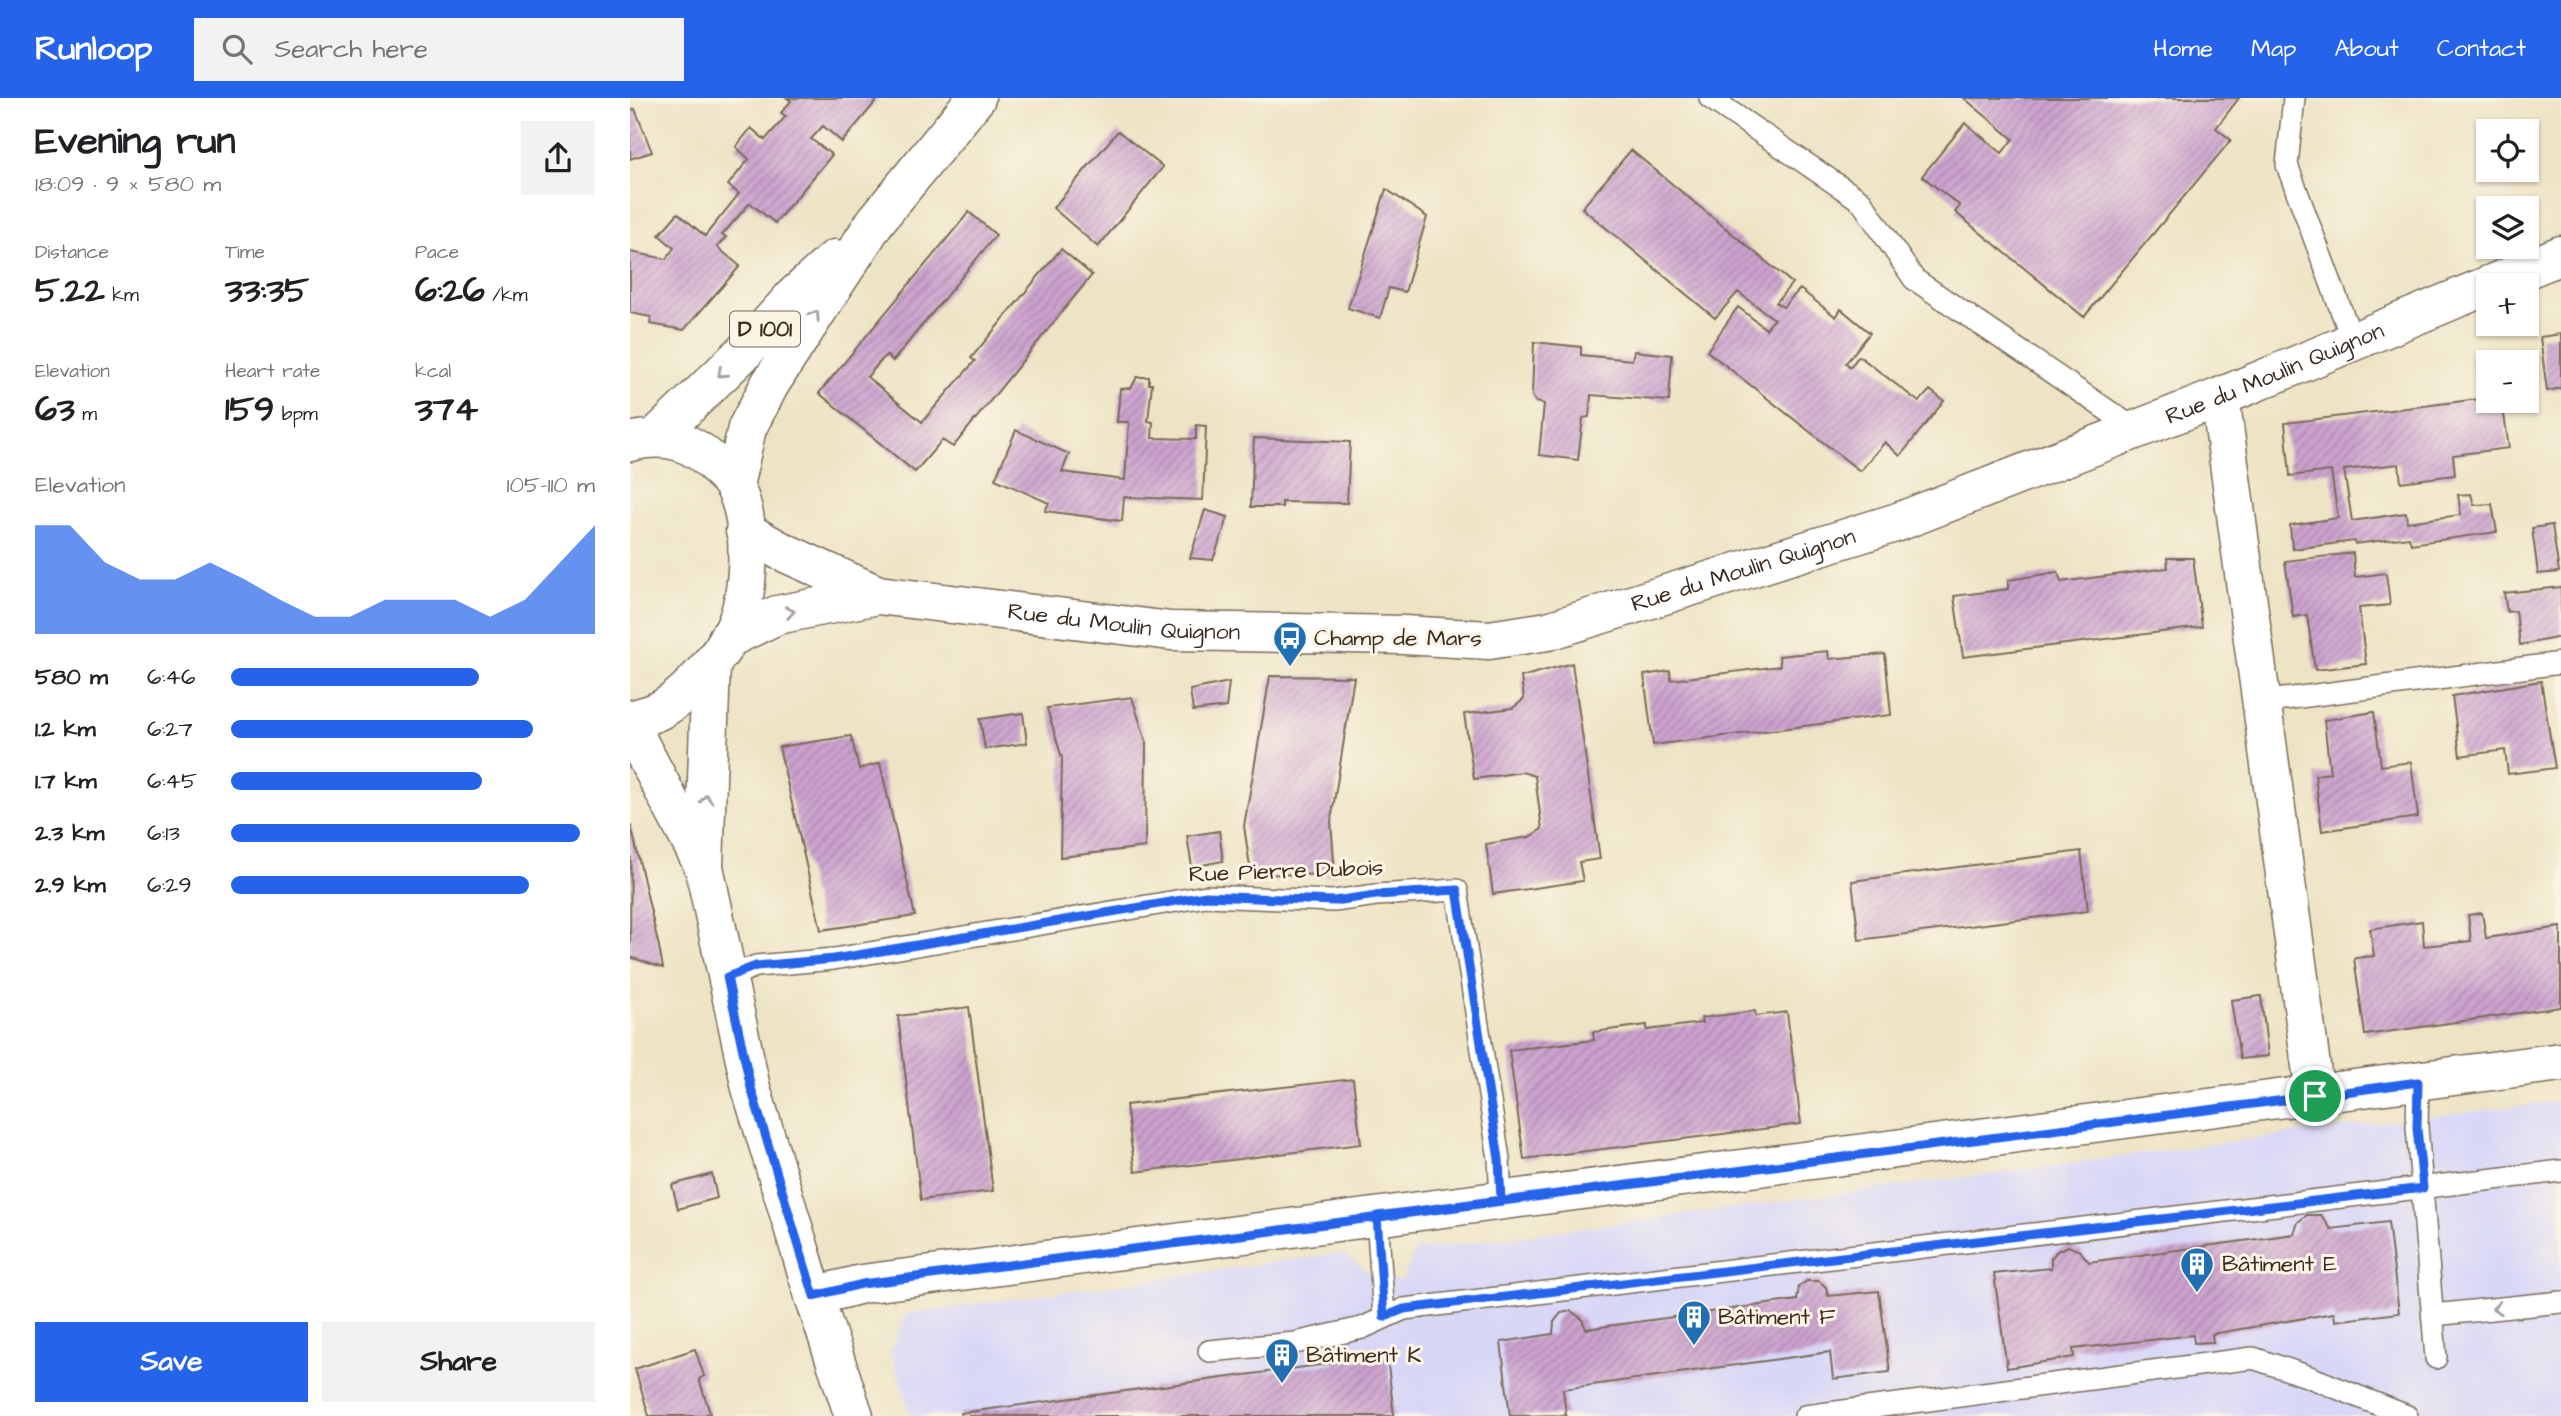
<!DOCTYPE html>
<html lang="en">
<head>
<meta charset="utf-8">
<style>
  :root { --surface:#fff; --page:#f2f2f2; --text:#202124; --muted:#757577; --accent:#2563eb }
  body { margin:0; font-family:"Architects Daughter",sans-serif; background:var(--page); color:var(--text); height:100vh; display:flex; flex-direction:column; font-size:26px; white-space:nowrap }
  * { box-sizing:border-box; margin:0 }
  p { font-size:23px; color:var(--muted) }
  .icon { flex:none; width:38px; height:38px; fill:none; stroke:currentColor; stroke-width:2; stroke-linecap:round; stroke-linejoin:round }
  .map { position:relative; flex:1; overflow:hidden }
  .sheet { display:flex; flex-direction:column; background:var(--surface); width:630px }
  .sheet>* { flex:none }
  .tools { position:absolute; left:1846px; top:21px; display:grid; gap:14px }
  .tools a { display:grid; place-items:center; width:63px; height:63px; border-radius:0px; background:var(--surface); box-shadow:0 2px 5px #0004; font-size:35px }
  .pin { position:absolute; display:grid; place-items:center; width:60px; height:60px; color:#fff; margin:-30px; border:4px solid #fff; border-radius:50%; box-shadow:0 2px 7px #0007 }
  .round { display:grid; place-items:center; flex:none; width:74px; height:74px; border-radius:0px; background:var(--page) }
  .overview { display:flex; align-items:center; justify-content:space-between; height:119px; padding:0 35px }
  h1 { font-size:38px; font-weight:800; line-height:52px }
  .stats { display:grid; grid-template-columns:repeat(3,1fr); gap:10px; height:119px; padding:7px 35px }
  .stats div { display:grid; align-content:center }
  .stats b { font-size:35px; font-weight:800 }
  .stats small { font-size:19px; font-weight:400 }
  .stats p { font-size:19px }
  .chart { height:196px; padding:14px 35px }
  .chart p { display:flex; justify-content:space-between }
  .chart svg { width:100%; height:126px; margin-top:7px; fill:var(--accent); opacity:.7 }
  .primary-button { display:flex; gap:14px; margin-top:auto; padding:14px 35px }
  .primary-button a { flex:1; height:80px; border-radius:0px; background:var(--accent); color:#fff; font-size:28px; font-weight:800; line-height:80px; text-align:center }
  .primary-button a+a { background:var(--page); color:var(--text) }
  ul { padding:0 35px; list-style:none; font-size:23px }
  li { display:grid; grid-template-columns:112px 84px 1fr; align-items:center; height:52px }
  li i { height:18px; border-radius:9px; background:var(--accent) }
  header { display:flex; align-items:center; gap:42px; box-sizing:border-box; height:98px; padding:0 35px; background:var(--accent); color:#fff }
  header strong { font-size:33px }
  nav { display:flex; gap:38px; margin-inline-start:auto; font-size:24px }
  .search { width:490px; height:63px; background:var(--page); display:flex; align-items:center; gap:18px; box-sizing:border-box; padding:0 24px; border-radius:0px; color:var(--muted); font-size:26px }
  main { display:flex; flex:1; min-height:0 }
  .map>svg:first-child { display:block }
  .built { fill:#d8d7f8 }
  .building { fill:url(#building-hatch) }
  .lines { fill:none; stroke-linecap:round; stroke-linejoin:round }
  .lane-casing { stroke:#796b58; stroke-width:24 }
  .street-casing { stroke:#796b58; stroke-width:41 }
  .primary-casing { stroke:#796b58; stroke-width:41 }
  .lane { stroke:#fff; stroke-width:21 }
  .street { stroke:#fff; stroke-width:38 }
  .primary { stroke:#fff; stroke-width:38 }
  .oneway { stroke:#a79f9a }
  .route-casing { stroke:#fff; stroke-width:14 }
  .route { stroke:#2563eb; stroke-width:9 }
  .labels { text-anchor:middle; dominant-baseline:central; stroke-width:6; stroke-linejoin:round; paint-order:stroke }
  .shield { fill:#fcf5e5; stroke:#75675a; stroke-width:2 }
  .shield-label { font-size:21px; font-weight:bold; fill:#3b2a1e }
  .street-label { font-size:23px; fill:#3b2a1e; stroke:#fcf5e5 }
  .poi-label { font-size:23px; fill:#3b2a1e; stroke:#fcf5e5; text-anchor:start }
</style>
</head>
<body>
<header>
<strong>Runloop</strong>
<div class="search"><svg class="icon" aria-label="search" viewBox="0 0 24 24"><circle cx="10" cy="10" r="6"/><path d="M15 15l6 6"/></svg>Search here</div>
<nav><a>Home</a><a>Map</a><a>About</a><a>Contact</a></nav>
</header>
<main>
<section class="sheet">
<div class="overview"><div><h1>Evening run</h1><p>18:09 · 9 × 580 m</p></div><a class="round"><svg class="icon" aria-label="share" viewBox="0 0 24 24"><path d="M12 15V3M7 8l5-5 5 5M5 13v7h14v-7"/></svg></a></div>
<div class="stats">
<div><p>Distance</p><b>5.22<small> km</small></b></div>
<div><p>Time</p><b>33:35</b></div>
<div><p>Pace</p><b>6:26<small> /km</small></b></div>
</div>
<div class="stats">
<div><p>Elevation</p><b>63<small> m</small></b></div>
<div><p>Heart rate</p><b>159<small> bpm</small></b></div>
<div><p>kcal</p><b>374</b></div>
</div>
<div class="chart"><p><span>Elevation</span>105–110 m</p>
<svg viewBox="0 0 160 44" preserveAspectRatio="none"><path d="M0 44V6L10 6L20 19L30 25L40 25L50 19L60 25L70 32L80 38L90 38L100 32L110 32L120 32L130 38L140 32L150 19L160 6V44z"/></svg>
</div>
<ul>
<li><b>580 m</b>6:46<i style="width:68%"></i></li>
<li><b>1.2 km</b>6:27<i style="width:83%"></i></li>
<li><b>1.7 km</b>6:45<i style="width:69%"></i></li>
<li><b>2.3 km</b>6:13<i style="width:96%"></i></li>
<li><b>2.9 km</b>6:29<i style="width:82%"></i></li>
</ul>
<div class="primary-button"><a>Save</a><a>Share</a></div>
</section>
<div class="map">
<svg width="1931" height="1318" viewBox="0 0 1931 1318">
  <defs>
    <pattern id="building-hatch" width="6" height="6" patternUnits="userSpaceOnUse" patternTransform="scale(1.75)"><rect width="6" height="6" fill="#cca3cf"/><path d="M-1 1l2-2M0 6l6-6M5 7l2-2" fill="none" stroke="#a785a7"/></pattern>
  </defs>
  <rect width="100%" height="100%" fill="#fcf5e5"/>
  <filter id="ink" filterUnits="userSpaceOnUse"><feTurbulence type="fractalNoise" baseFrequency=".0143" numOctaves="2"/><feDisplacementMap in="SourceGraphic" scale="14" xChannelSelector="R" yChannelSelector="G"/><feConvolveMatrix kernelMatrix="1 2 1 2 8 2 1 2 1" color-interpolation-filters="sRGB"/></filter>
  <filter id="wash" filterUnits="userSpaceOnUse"><feTurbulence type="fractalNoise" baseFrequency=".00686" numOctaves="4" result="noise"/><feDisplacementMap in="SourceGraphic" scale="28" xChannelSelector="R" yChannelSelector="G"/><feGaussianBlur stdDeviation="1.57" result="paint"/><feColorMatrix in="noise" values="0 0 0 0 0 0 0 0 0 0 0 0 0 0 0 0 0 1.4 0 .05"/><feComposite in="paint" operator="in"/></filter>
  <g filter="url(#wash)">
    <rect width="100%" height="100%" fill="#ede4c5"/>
    <path class="built" d="M 1931,1003 L 1931,1318 L 281,1318 L 260,1252 L 276,1216 L 712,1155 L 750,1182 L 773,1182 L 785,1152 L 1753,1024 Z"/>
    <g id="blocks">
      <path class="building" d="M 157,0 L 249,0 L 212,44 L 193,28 L 181,41 L 202,57 L 145,125 L 120,105 L 92,137 L 96,139 L 87,149 L 110,168 L 54,232 L 20,226 L 21,219 L 0,215 L 0,154 L 36,161 L 44,150 L 29,137 L 48,115 L 75,138 L 109,96 L 98,87 L 119,61 L 106,49 L 121,30 L 135,42 L 156,18 L 151,15 L 161,3 Z
        M 1334,0 L 1609,0 L 1586,30 L 1601,42 L 1454,219 L 1325,114 L 1330,108 L 1292,78 L 1335,25 L 1372,55 L 1383,41 Z
        M 5,11 L 22,54 L 0,61 L 0,13 Z
        M 488,33 L 533,69 L 468,149 L 423,110 Z
        M 1001,52 L 1162,185 L 1146,205 L 1153,209 L 1170,191 L 1206,219 L 1211,211 L 1240,235 L 1216,265 L 1220,269 L 1229,258 L 1289,304 L 1300,292 L 1314,303 L 1270,358 L 1255,344 L 1230,373 L 1077,253 L 1108,209 L 1136,231 L 1144,221 L 1108,194 L 1085,220 L 952,110 Z
        M 756,91 L 797,119 L 775,194 L 759,190 L 750,220 L 718,210 Z
        M 339,114 L 366,137 L 263,263 L 256,257 L 237,279 L 292,324 L 345,263 L 341,260 L 431,151 L 462,177 L 323,349 L 312,342 L 285,374 L 189,295 Z
        M 1931,236 L 1931,290 L 1917,293 L 1910,239 Z
        M 904,244 L 951,249 L 951,257 L 1002,262 L 1004,253 L 1042,257 L 1039,303 L 961,297 L 959,319 L 953,320 L 948,362 L 909,357 L 914,306 L 906,304 L 902,298 Z
        M 507,279 L 519,279 L 519,286 L 522,286 L 518,323 L 523,324 L 522,340 L 566,341 L 566,327 L 576,328 L 573,402 L 494,399 L 492,423 L 415,413 L 419,405 L 365,381 L 386,332 L 439,356 L 432,374 L 495,382 L 499,324 L 487,324 L 490,291 L 501,290 Z
        M 1858,300 L 1858,303 L 1872,303 L 1879,350 L 1823,357 L 1825,377 L 1771,384 L 1769,366 L 1714,372 L 1722,423 L 1776,415 L 1777,424 L 1831,417 L 1828,397 L 1841,396 L 1844,407 L 1862,406 L 1867,434 L 1781,446 L 1779,439 L 1725,446 L 1724,443 L 1662,451 L 1660,427 L 1708,420 L 1701,373 L 1660,378 L 1655,325 Z
        M 624,340 L 720,344 L 717,405 L 652,404 L 652,409 L 621,409 Z
        M 575,412 L 598,419 L 583,462 L 560,460 Z
        M 1922,427 L 1929,474 L 1908,476 L 1902,430 Z
        M 1723,455 L 1725,479 L 1756,475 L 1760,507 L 1729,510 L 1736,566 L 1685,572 L 1677,517 L 1663,519 L 1655,463 Z
        M 1537,460 L 1563,460 L 1572,529 L 1333,559 L 1324,498 L 1378,491 L 1378,482 L 1428,474 L 1431,484 L 1538,470 Z
        M 1931,489 L 1931,539 L 1890,547 L 1886,513 L 1877,514 L 1874,495 Z
        M 1198,553 L 1199,561 L 1255,556 L 1261,617 L 1023,647 L 1014,577 L 1040,573 L 1041,582 L 1150,568 L 1149,558 Z
        M 942,565 L 970,761 L 949,764 L 953,783 L 863,796 L 856,746 L 899,739 L 912,731 L 905,678 L 892,674 L 844,681 L 834,616 L 883,610 L 894,601 L 891,579 Z
        M 640,578 L 724,579 L 701,723 L 705,777 L 621,776 L 614,728 Z
        M 1911,583 L 1925,670 L 1878,676 L 1875,652 L 1830,658 L 1822,598 Z
        M 599,584 L 596,609 L 563,613 L 560,592 Z
        M 502,599 L 516,644 L 515,749 L 430,759 L 432,660 L 417,610 Z
        M 1744,614 L 1751,668 L 1781,664 L 1788,719 L 1692,733 L 1685,677 L 1700,675 L 1694,622 Z
        M 393,615 L 397,645 L 355,651 L 350,621 Z
        M 221,638 L 229,671 L 250,665 L 285,818 L 191,832 L 149,649 Z
        M 1,727 L 29,849 L 33,870 L 0,859 Z
        M 589,733 L 593,763 L 562,769 L 557,738 Z
        M 1451,753 L 1458,813 L 1229,842 L 1222,783 Z
        M 1852,815 L 1856,840 L 1931,829 L 1931,909 L 1735,937 L 1724,860 L 1744,858 L 1740,831 L 1792,823 L 1794,848 L 1841,843 L 1838,817 Z
        M 1631,898 L 1638,958 L 1610,961 L 1601,902 Z
        M 339,909 L 363,1093 L 291,1102 L 268,918 Z
        M 1125,913 L 1126,918 L 1157,914 L 1171,1026 L 894,1061 L 879,952 L 964,942 L 963,934 L 1017,927 L 1017,932 L 1072,925 L 1071,920 Z
        M 723,981 L 731,1046 L 505,1074 L 496,1007 Z
        M 82,1076 L 87,1100 L 48,1111 L 42,1087 Z
        M 1677,1117 L 1691,1117 L 1701,1131 L 1758,1124 L 1769,1215 L 1705,1223 L 1704,1215 L 1582,1236 L 1583,1244 L 1564,1245 L 1563,1237 L 1443,1251 L 1444,1259 L 1377,1270 L 1364,1176 L 1421,1170 L 1421,1160 L 1427,1153 L 1438,1148 L 1450,1153 L 1459,1164 L 1664,1136 L 1668,1124 Z
        M 1177,1183 L 1189,1183 L 1196,1189 L 1198,1198 L 1249,1193 L 1260,1274 L 1203,1281 L 1200,1254 L 933,1291 L 936,1317 L 880,1318 L 871,1244 L 923,1236 L 924,1224 L 931,1215 L 941,1213 L 952,1221 L 956,1231 L 1167,1202 L 1169,1188 Z
        M 65,1251 L 74,1278 L 69,1281 L 80,1315 L 71,1318 L 19,1318 L 5,1271 Z
        M 757,1258 L 764,1318 L 331,1318 L 331,1315 Z"/>
    </g>
  </g>
  <g filter="url(#ink)">
    <use href="#blocks" fill-opacity="0" stroke="#796b58" stroke-width="2"/>
    <g class="lines">
      <g class="lane-casing">
        <path id="lane" d="M 1080,0 L 1231,103 L 1284,181 L 1505,331
          M 1664,0 L 1657,67 L 1723,244
          M 1631,604 L 1931,565
          M 97,879 L 126,868 L 204,861 L 576,798 L 704,803 L 746,797 L 827,792 L 869,1061 L 871,1102
          M 1788,984 L 1787,1029 L 1806,1260
          M 747,1118 L 754,1219
          M 1803,1217 L 1931,1204
          M 579,1253 L 665,1245 L 732,1230 L 774,1211 L 1931,1073
          M 1175,1318 L 1623,1260 L 1677,1278 L 1777,1318"/>
      </g>
      <g class="street-casing">
        <g id="street">
          <path d="M 1590,299 L 1685,997"/>
          <path d="M 115,433 L 149,452 L 248,497"/>
          <path id="s1" d="M 97,541 L 147,517 L 248,497 L 541,533 L 774,537 L 859,542 L 918,533 L 1268,424 L 1590,299 L 1931,157"/>
          <path d="M 81,566 L 74,769 L 121,990 L 184,1198 L 224,1318"/>
          <path d="M 0,628 L 73,767"/>
          <path d="M 184,1198 L 232,1186 L 1931,964"/>
        </g>
      </g>
      <g class="primary-casing">
        <path id="primary" d="M 26,339 L 113,255 L 164,198 L 205,161
          M 0,344 C 37,335 65,343 90,372 C 95,377 101,382 104,388 C 123,422 120,489 107,524 C 96,553 57,598 30,612 C 21,617 10,619 0,622
          M 104,388 L 117,330 L 140,286 L 245,124 L 346,0"/>
      </g>
      <use href="#lane" class="lane"/>
      <use href="#street" class="street"/>
      <use href="#primary" class="primary"/>
    </g>
    <defs><path id="oneway-chevron" d="M-2-3.5L2.5 0L-2 3.5" fill="none" stroke-width="1.6" stroke-linecap="round" stroke-linejoin="round" transform="scale(1.75)"/></defs>
    <g class="oneway">
      <use href="#oneway-chevron" transform="translate(185 217) rotate(-57)"/>
      <use href="#oneway-chevron" transform="translate(92 275) rotate(137)"/>
      <use href="#oneway-chevron" transform="translate(160 514) rotate(-11)"/>
      <use href="#oneway-chevron" transform="translate(76 701) rotate(-88)"/>
      <use href="#oneway-chevron" transform="translate(1867 1210) rotate(174)"/>
    </g>
  </g>
  <g class="lines" filter="url(#ink)">
    <g class="route-casing">
      <path id="route" d="M 1685,998 L 232,1186 L 184,1198 L 121,990 L 97,879 L 126,868 L 204,861 L 576,798 L 704,803 L 746,797 L 827,792 L 869,1061 L 871,1102 L 747,1118 L 754,1219 L 774,1211 L 1793,1090 L 1787,1030 L 1788,984 L 1685,998"/>
    </g>
    <use href="#route" class="route"/>
  </g>
  <defs>
    <g id="bus-pin" transform="scale(1.75)"><path d="M0 17L-7.5 6A9.5 9.5 0 1 1 7.5 6Z" fill="#1f6fb2" stroke="#fcf5e5"/><path d="M-5-6H5V4H4V6H2V4H-2V6H-4V4H-5ZM-3.5-4V0h7V-4ZM-3.5 1.2v1.5H-2V1.2ZM2 1.2v1.5H3.5V1.2Z" fill="#fff"/></g>
    <g id="building-pin" transform="scale(1.75)"><path d="M0 17L-7.5 6A9.5 9.5 0 1 1 7.5 6Z" fill="#1f6fb2" stroke="#fcf5e5"/><path d="M-4-6H4V6H1V3H-1V6H-4ZM-2.5-4.3h1.7v1.8h-1.7ZM.8-4.3h1.7v1.8H.8ZM-2.5-1h1.7V.8h-1.7ZM.8-1h1.7V.8H.8Z" fill="#fff"/></g>
  </defs>
  <g fill-rule="evenodd">
    <use href="#bus-pin" x="660" y="540"/>
    <use href="#building-pin" x="1567" y="1166"/>
    <use href="#building-pin" x="1064" y="1219"/>
    <use href="#building-pin" x="652" y="1257"/>
  </g>
  <g class="labels">
    <rect class="shield" x="100" y="213.5" width="70" height="35" rx="5"/>
    <g class="shield-label">
      <text x="135" y="231">D 1001</text>
    </g>
    <g class="street-label">
      <text stroke="none"><textPath href="#s1" startOffset="1603">Rue du Moulin Quignon</textPath></text>
      <text stroke="none"><textPath href="#s1" startOffset="1036">Rue du Moulin Quignon</textPath></text>
      <text stroke="none"><textPath href="#s1" startOffset="406">Rue du Moulin Quignon</textPath></text>
      <text transform="translate(656 773) rotate(-2)">Rue Pierre Dubois</text>
    </g>
    <g class="poi-label">
      <text x="684" y="540">Champ de Mars</text>
      <text x="1592" y="1166">Bâtiment E</text>
      <text x="1088" y="1219">Bâtiment F</text>
      <text x="676" y="1257">Bâtiment K</text>
    </g>
  </g>
</svg>
<div class="tools">
<a><svg class="icon" aria-label="locate" viewBox="0 0 24 24"><circle cx="12" cy="12" r="6"/><path d="M12 2v4M12 18v4M2 12h4M18 12h4"/></svg></a>
<a><svg class="icon" aria-label="layers" viewBox="0 0 24 24"><path d="M12 4l9 5-9 5-9-5zM3 14l9 5 9-5"/></svg></a>
<a>+</a>
<a>−</a>
</div>
<div class="pin" style="left:1685px;top:998px;background:#1e9e55"><svg class="icon" aria-label="arrive" viewBox="0 0 24 24"><path d="M6 21V4h12l-3 4 3 4H6"/></svg></div>
</div>
</main>
</body>
</html>
